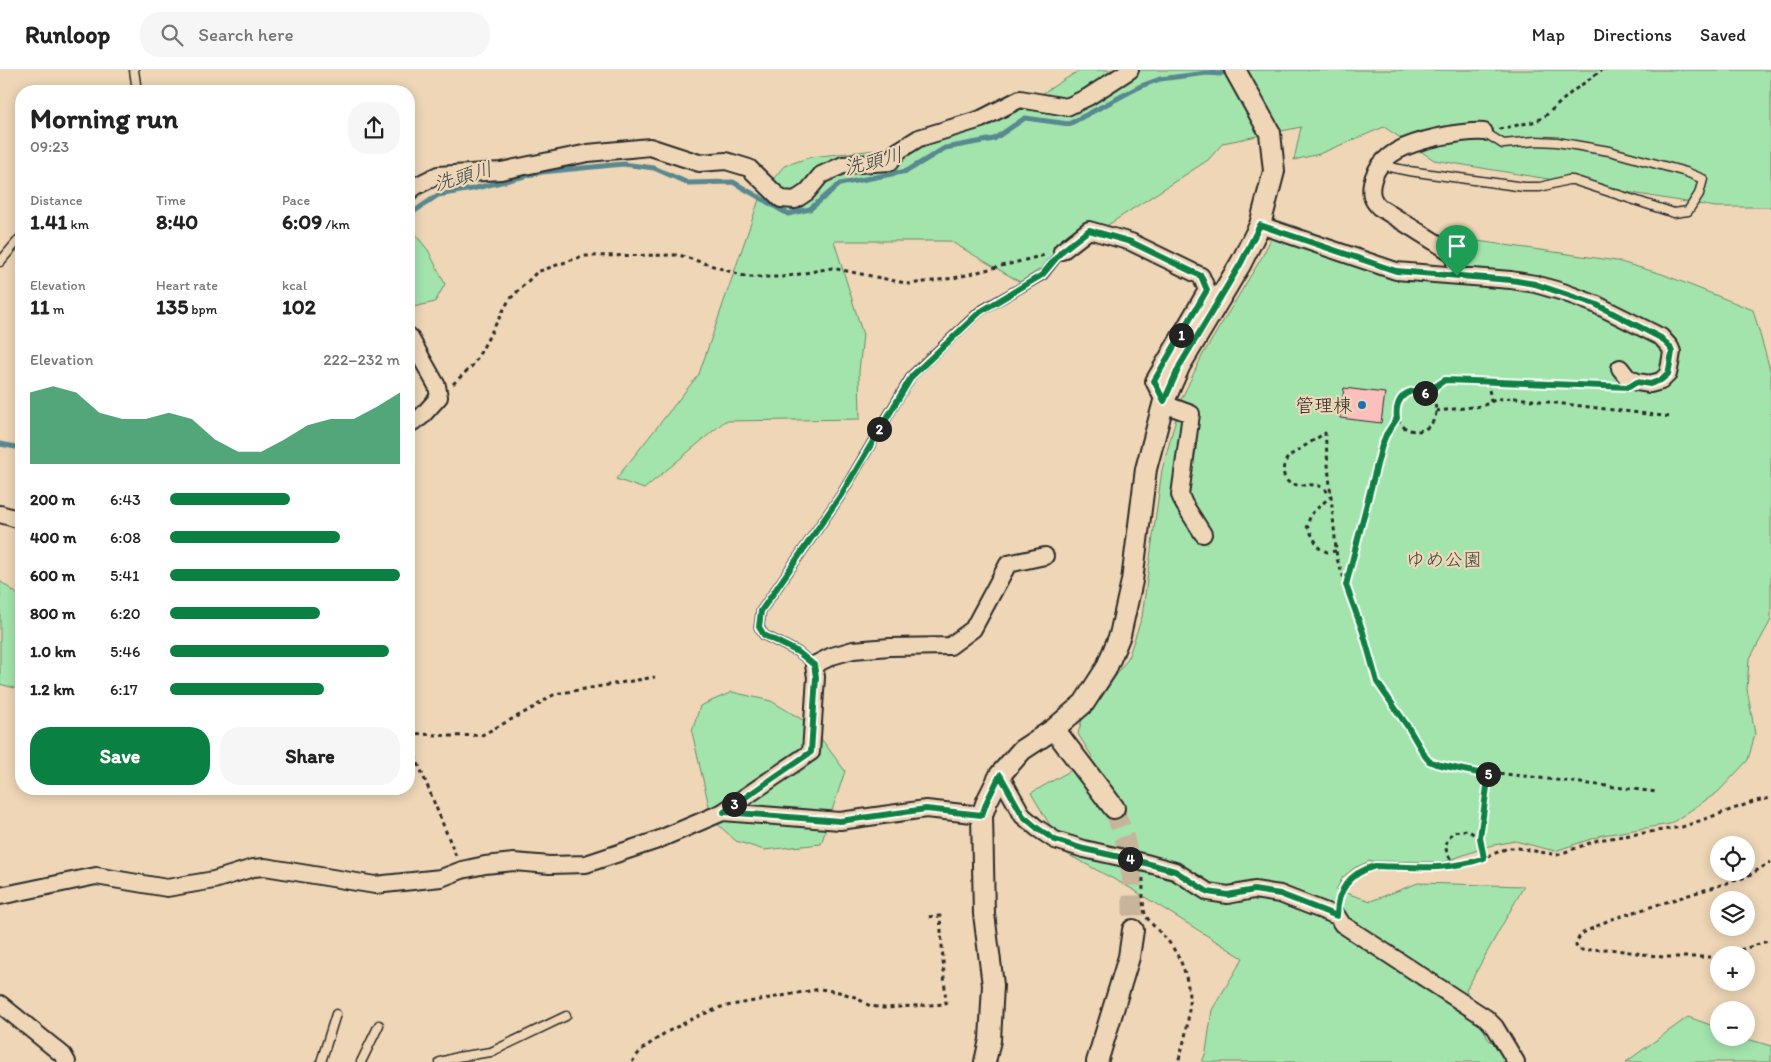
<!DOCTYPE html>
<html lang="en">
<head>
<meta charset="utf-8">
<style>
  :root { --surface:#fff; --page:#f6f6f6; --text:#222; --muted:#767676; --line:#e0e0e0; --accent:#0b8043 }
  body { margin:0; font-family:Itim,"Klee One",sans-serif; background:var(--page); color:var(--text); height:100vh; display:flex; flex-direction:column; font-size:19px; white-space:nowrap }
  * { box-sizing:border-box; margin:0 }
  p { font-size:16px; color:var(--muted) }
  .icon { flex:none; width:28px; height:28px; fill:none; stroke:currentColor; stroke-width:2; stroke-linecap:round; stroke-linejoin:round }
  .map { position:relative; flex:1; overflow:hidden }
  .side { position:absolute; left:15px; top:15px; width:400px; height:710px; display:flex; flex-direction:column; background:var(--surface); border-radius:20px; box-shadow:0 2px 12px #0003 }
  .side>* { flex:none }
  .controls { position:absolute; left:1710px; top:766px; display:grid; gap:10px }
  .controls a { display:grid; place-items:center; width:45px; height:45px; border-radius:50%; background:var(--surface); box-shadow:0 2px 12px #0003; font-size:25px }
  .pin { position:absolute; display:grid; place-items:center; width:42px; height:42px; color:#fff; margin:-51px -21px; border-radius:50% 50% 50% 0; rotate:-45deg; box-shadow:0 0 5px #0007 }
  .pin .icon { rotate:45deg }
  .km { position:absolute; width:25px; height:25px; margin:-12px; border-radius:50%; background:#222; color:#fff; font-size:14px; line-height:25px; text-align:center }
  .round { display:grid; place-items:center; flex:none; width:52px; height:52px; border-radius:20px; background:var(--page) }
  .head { display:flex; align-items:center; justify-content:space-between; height:85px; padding:0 15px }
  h1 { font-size:28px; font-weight:800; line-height:38px }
  .stats { display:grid; grid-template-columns:repeat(3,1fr); gap:8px; height:85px; padding:5px 15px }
  .stats div { display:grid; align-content:center }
  .stats b { font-size:21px; font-weight:800 }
  .stats small { font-size:14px; font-weight:400 }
  .stats p { font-size:14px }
  .chart { height:140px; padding:10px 15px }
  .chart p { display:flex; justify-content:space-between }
  .chart svg { width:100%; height:90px; margin-top:5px; fill:var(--accent); opacity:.7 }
  .button { display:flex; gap:10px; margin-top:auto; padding:10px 15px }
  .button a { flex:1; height:58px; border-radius:20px; background:var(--accent); color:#fff; font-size:20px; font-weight:800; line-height:58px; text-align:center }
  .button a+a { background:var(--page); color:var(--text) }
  ul { padding:0 15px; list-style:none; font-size:16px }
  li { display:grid; grid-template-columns:80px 60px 1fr; align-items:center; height:38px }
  li i { height:12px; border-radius:6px; background:var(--accent) }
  header { display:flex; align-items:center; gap:30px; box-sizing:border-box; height:70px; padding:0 25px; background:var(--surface); border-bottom:1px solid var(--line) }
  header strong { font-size:24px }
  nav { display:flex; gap:28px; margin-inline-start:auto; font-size:18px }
  .search { width:350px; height:45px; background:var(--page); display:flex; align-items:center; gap:12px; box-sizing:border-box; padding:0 18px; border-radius:20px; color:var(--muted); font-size:19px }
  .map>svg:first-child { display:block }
  .green { fill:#a3e4ad; stroke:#67886c }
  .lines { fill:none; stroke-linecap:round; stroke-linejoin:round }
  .stream { stroke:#598890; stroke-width:5 }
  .building { fill:#fbbfbd; stroke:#2b2b2b }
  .tertiary-tunnel { stroke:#c7b49a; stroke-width:20; stroke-dasharray:20 10; stroke-linecap:butt }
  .service-casing { stroke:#2b2b2b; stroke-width:11 }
  .minor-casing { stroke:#2b2b2b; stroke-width:20 }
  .tertiary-casing { stroke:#2b2b2b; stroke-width:24 }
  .path { stroke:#2b2b2b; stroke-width:3; stroke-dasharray:4 4; stroke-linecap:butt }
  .service { stroke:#eed6b6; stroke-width:8 }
  .minor { stroke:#eed6b6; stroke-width:16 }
  .tertiary { stroke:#eed6b6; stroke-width:20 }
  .route-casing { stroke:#fff; stroke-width:10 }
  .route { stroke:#0b8043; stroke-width:6 }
  .poi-dot { fill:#1f6fb2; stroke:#eed6b6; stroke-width:2 }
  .labels { text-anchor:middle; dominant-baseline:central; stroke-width:4.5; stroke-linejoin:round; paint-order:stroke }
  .poi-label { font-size:19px; fill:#2b2b2b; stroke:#eed6b6; text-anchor:end }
  .park-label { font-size:19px; fill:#3d473e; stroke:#eed6b6 }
  .water-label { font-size:20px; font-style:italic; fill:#3a4a4d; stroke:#eed6b6 }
</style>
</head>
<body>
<header>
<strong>Runloop</strong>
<div class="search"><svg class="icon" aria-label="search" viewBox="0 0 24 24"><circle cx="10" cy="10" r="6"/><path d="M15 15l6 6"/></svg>Search here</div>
<nav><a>Map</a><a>Directions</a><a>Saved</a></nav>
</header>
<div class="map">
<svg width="1771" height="992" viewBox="0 0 1771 992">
  <rect width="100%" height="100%" fill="#eed6b6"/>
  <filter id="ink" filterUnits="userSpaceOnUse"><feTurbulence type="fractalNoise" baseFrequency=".02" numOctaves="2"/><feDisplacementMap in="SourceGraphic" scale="10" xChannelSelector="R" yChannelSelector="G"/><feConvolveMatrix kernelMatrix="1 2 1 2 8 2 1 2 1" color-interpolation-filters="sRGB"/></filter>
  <g filter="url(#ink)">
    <path class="green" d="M 1080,0 L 1771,0 L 1771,137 L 1716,137 L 1434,90 L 1384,57 L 1319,84 L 1294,90 L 1301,57 L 1223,73 L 1208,90 L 1020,212 L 950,171 L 834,171 L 863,265 L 859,301 L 860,349 L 725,351 L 644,419 L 616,409 L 699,304 L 761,124 L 784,96 L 811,87 L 922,75 L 981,55 L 1043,23 Z
      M 1280,151 L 1398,193 L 1447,197 L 1462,197 L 1463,169 L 1617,191 L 1662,204 L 1753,240 L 1771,303 L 1771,550 L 1749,590 L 1747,619 L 1755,664 L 1748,690 L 1718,722 L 1670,754 L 1603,765 L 1555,781 L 1515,771 L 1489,776 L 1444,792 L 1370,791 L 1354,798 L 1343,807 L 1336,820 L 1371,831 L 1418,813 L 1524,816 L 1466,920 L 1488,969 L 1519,992 L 1202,992 L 1206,982 L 1212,940 L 1243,888 L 1132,819 L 1067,784 L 1031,723 L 1093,688 L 1078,664 L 1082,649 L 1103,625 L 1128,588 L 1142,547 L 1162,400 L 1181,330 L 1202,286 L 1262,187 Z
      M 409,157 L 428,180 L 445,214 L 435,232 L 409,238 Z
      M 0,511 L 21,527 L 21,620 L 0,614 Z
      M 732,622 L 771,631 L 811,655 L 845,701 L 821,774 L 764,780 L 736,771 L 712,749 L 692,662 L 700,636 Z
      M 1688,947 L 1719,958 L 1719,968 L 1744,968 L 1771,976 L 1771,992 L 1626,992 Z"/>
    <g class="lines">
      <path class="stream" d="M 409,145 L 438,125 L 472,119 L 542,102 L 623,94 L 654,98 L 688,113 L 733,112 L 788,144 L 810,139 L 840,114 L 907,101 L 945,78 L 994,69 L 1025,48 L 1069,54 L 1141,16 L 1160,9 L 1207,3 L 1220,4 L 1230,0
        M 0,374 L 21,378"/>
    </g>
    <path class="building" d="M 1344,318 L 1385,323 L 1381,353 L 1340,348 Z"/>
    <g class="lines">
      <path class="tertiary-tunnel" d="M 1114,738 L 1125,770 L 1132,807 L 1133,860"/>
      <g class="service-casing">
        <path id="service" d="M 134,0 L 137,21
          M 1380,95 L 1409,101 L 1524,117 L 1540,117 L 1568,110 L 1573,110 L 1674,143 L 1688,141 L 1699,124 L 1703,109 L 1686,102 L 1609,81 L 1557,72 L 1536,71 L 1503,74 L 1484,62
          M 0,192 L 21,167
          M 814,595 L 798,582 L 764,565 L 759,557 L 761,541 L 841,425 L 912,305 L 980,241 L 1043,205 L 1062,181
          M 321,992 L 336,944
          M 361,992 L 379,955
          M 440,992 L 457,987 L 491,982 L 566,946"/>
      </g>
      <g class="minor-casing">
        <path id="minor" d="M 409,122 L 416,116 L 438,105 L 501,101 L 588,83 L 650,77 L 699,93 L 726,91 L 749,98 L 781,129 L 795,130 L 807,122 L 821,105 L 843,95 L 890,92 L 898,81 L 919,68 L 981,49 L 1020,29 L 1067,37 L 1088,27 L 1130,0
          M 1260,155 L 1396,201 L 1511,210 L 1535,214 L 1563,222 L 1595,234 L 1661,267 L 1670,277 L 1672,282 L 1670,294 L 1668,304 L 1661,311 L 1650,314 L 1637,312 L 1627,307 L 1620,298
          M 1062,181 L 1089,160 L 1131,172 L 1201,206 L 1207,220 L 1154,311 L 1164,331
          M 1457,206 L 1454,184 L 1379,137 C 1372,130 1370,124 1372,113 C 1379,82 1411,73 1438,67 C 1454,64 1468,61 1484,62
          M 409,266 L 437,316 L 439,327 L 421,347 L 409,354
          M 1164,334 L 1191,344 L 1180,425 L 1184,434 L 1203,464
          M 0,444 L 21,450
          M 1000,705 L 1023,746 L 1037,758 L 1055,770 L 1084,779 L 1142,792 L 1175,801 L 1208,822 L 1228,825 L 1254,820 L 1280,824 L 1337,846 L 1342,854 L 1486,948 L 1495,957 L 1516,992
          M 723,742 L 811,682 L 816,607 L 814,595 L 832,586 L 853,580 L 890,577 L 950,576 L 973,559 L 1008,494 L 1045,486
          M 0,826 L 96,806 L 167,818 L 214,810 L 253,798 L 265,797 L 375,815 L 441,808 L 462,800 L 485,795 L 514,792 L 550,795 L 586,794 L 655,771 L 723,742 L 840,751 L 926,739 L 982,745
          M 0,934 L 63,985 L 67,992"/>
      </g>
      <g class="tertiary-casing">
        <path id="tertiary" d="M 1054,659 L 1114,738
          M 985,992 L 990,970 L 993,915 L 984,844 L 982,745 L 987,731 L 1000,705 L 1022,680 L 1054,659 L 1084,633 L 1106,599 L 1120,565 L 1132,511 L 1146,399 L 1164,331 L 1180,295 L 1241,193 L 1260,155 L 1274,101 L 1270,63 L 1235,0
          M 1097,992 L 1129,887 L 1133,860"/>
      </g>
      <path class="path" d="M 1499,59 L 1537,51 L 1545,46 L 1573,21 L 1602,0
        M 1488,312 L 1491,332
        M 453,314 L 474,294 L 509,230 L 537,202 L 583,186 L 679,185 L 747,207 L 783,207 L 832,198 L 910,214 L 954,208 L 1045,185
        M1396 341a20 20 0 1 1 40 0a20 20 0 1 1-40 0Z
        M 1429,326 L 1435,316 L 1445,310 L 1615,316
        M 1436,341 L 1482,336 L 1497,329 L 1515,328 L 1672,347
        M 1336,481 L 1327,482 L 1319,478 L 1307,456 L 1311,444 L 1331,426 C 1328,422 1324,418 1319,416 C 1308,412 1288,421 1284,405 C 1282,398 1285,391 1289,386 L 1325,363 L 1337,489 L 1363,562 L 1377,612 L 1429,691 L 1478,703 L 1489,702 L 1657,722
        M 1347,514 L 1382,375 L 1386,365 L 1397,349
        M 409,663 L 450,666 L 482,665 L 531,639 L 555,624 L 655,607
        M 409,671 L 456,786
        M 1483,788 L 1480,768 L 1489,702
        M 1455,796 C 1446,782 1441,776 1453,762 L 1467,760 L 1480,768
        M 1143,808 C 1143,817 1142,839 1146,846 C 1152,856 1164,865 1171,875 C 1197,911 1191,952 1178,992
        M 1338,831 L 1344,816 L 1353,806 L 1363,799 L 1375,796 L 1447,797 L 1470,793 L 1508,778 L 1518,778 L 1557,785 L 1598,770 L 1682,757 L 1756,731 L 1771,728
        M 1725,885 L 1771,870
        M 1719,887 L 1663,887 L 1610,879 L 1585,880 L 1579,880 L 1576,876 L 1577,870 L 1583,863 L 1609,850 L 1746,807 L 1771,792
        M 632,992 L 641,980 L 665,963 L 696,947 L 721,937 L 820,919 L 839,922 L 855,927 L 870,936 L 884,938 L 946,934 L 940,846 L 927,847"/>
      <use href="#service" class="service"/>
      <use href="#minor" class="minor"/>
      <use href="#tertiary" class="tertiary"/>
    </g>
  </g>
  <g class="lines" filter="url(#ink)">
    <g class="route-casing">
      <path id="route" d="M 1260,155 L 1396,201 L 1511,210 L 1535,214 L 1595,234 L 1661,268 L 1670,277 L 1672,282 L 1670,294 L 1668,304 L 1661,310 L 1650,314 L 1637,312 L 1629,317 L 1445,310 L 1436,316 L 1429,326 C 1410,313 1394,328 1397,348 L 1386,365 L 1382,375 L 1346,515 L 1363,562 L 1377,612 L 1408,657 L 1425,686 L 1429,691 L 1436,694 L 1478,703 L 1489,702 L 1480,768 L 1484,788 C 1449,801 1411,797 1375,796 C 1350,803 1337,819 1337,846 L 1280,824 L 1254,820 L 1228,825 L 1208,822 L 1175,801 L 1142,792 L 1084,779 L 1055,770 L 1037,758 L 1023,746 L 1000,705 L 987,731 L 982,745 L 926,739 L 840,751 L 724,742 L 811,682 L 816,607 L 814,595 L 798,582 L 764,565 L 759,557 L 761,541 L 841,425 L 912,306 L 980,242 L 1042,205 L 1062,181 L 1089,160 L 1131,172 L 1201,206 L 1207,220 L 1154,311 L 1164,331 L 1180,295 L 1241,193 Z"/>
    </g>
    <use href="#route" class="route"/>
  </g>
  <circle class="poi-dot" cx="1362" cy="335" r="5"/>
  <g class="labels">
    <g class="poi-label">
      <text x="1352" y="335">管理棟</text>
    </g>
    <g class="park-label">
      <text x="1444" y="489">ゆめ公園</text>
    </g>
    <g class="water-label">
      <text transform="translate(873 91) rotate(-14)">洗頭川</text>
      <text transform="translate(463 106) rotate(-16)">洗頭川</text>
    </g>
  </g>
</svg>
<div class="controls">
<a><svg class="icon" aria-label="locate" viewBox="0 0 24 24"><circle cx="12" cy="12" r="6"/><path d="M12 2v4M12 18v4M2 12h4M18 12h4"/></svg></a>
<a><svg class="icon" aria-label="layers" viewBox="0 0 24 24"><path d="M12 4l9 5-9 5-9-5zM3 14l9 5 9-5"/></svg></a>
<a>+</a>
<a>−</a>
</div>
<div class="pin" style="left:1457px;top:206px;background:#1e9e55"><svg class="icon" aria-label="arrive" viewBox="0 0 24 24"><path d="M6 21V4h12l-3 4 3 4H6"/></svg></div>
<b class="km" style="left:1181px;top:265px">1</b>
<b class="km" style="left:879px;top:359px">2</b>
<b class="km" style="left:734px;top:734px">3</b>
<b class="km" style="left:1130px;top:789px">4</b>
<b class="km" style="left:1488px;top:704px">5</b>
<b class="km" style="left:1425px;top:323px">6</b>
<section class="side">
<div class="head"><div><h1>Morning run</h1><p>09:23</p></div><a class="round"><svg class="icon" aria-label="share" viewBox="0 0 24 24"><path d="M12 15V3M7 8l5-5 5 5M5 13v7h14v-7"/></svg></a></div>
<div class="stats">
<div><p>Distance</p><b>1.41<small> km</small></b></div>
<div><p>Time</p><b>8:40</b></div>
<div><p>Pace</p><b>6:09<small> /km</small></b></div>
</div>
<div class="stats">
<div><p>Elevation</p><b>11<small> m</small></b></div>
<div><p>Heart rate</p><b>135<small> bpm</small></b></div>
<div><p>kcal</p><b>102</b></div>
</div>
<div class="chart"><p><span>Elevation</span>222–232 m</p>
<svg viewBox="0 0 160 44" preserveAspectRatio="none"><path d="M0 44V9L10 6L20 9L30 19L40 22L50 22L60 19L70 22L80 32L90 38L100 38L110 32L120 25L130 22L140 22L150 16L160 9V44z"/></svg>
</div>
<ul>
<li><b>200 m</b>6:43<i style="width:52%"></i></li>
<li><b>400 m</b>6:08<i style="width:74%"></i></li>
<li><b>600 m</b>5:41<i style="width:100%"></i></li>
<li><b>800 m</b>6:20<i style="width:65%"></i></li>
<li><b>1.0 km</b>5:46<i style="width:95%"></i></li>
<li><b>1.2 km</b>6:17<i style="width:67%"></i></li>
</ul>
<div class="button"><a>Save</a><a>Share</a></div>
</section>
</div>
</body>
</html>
